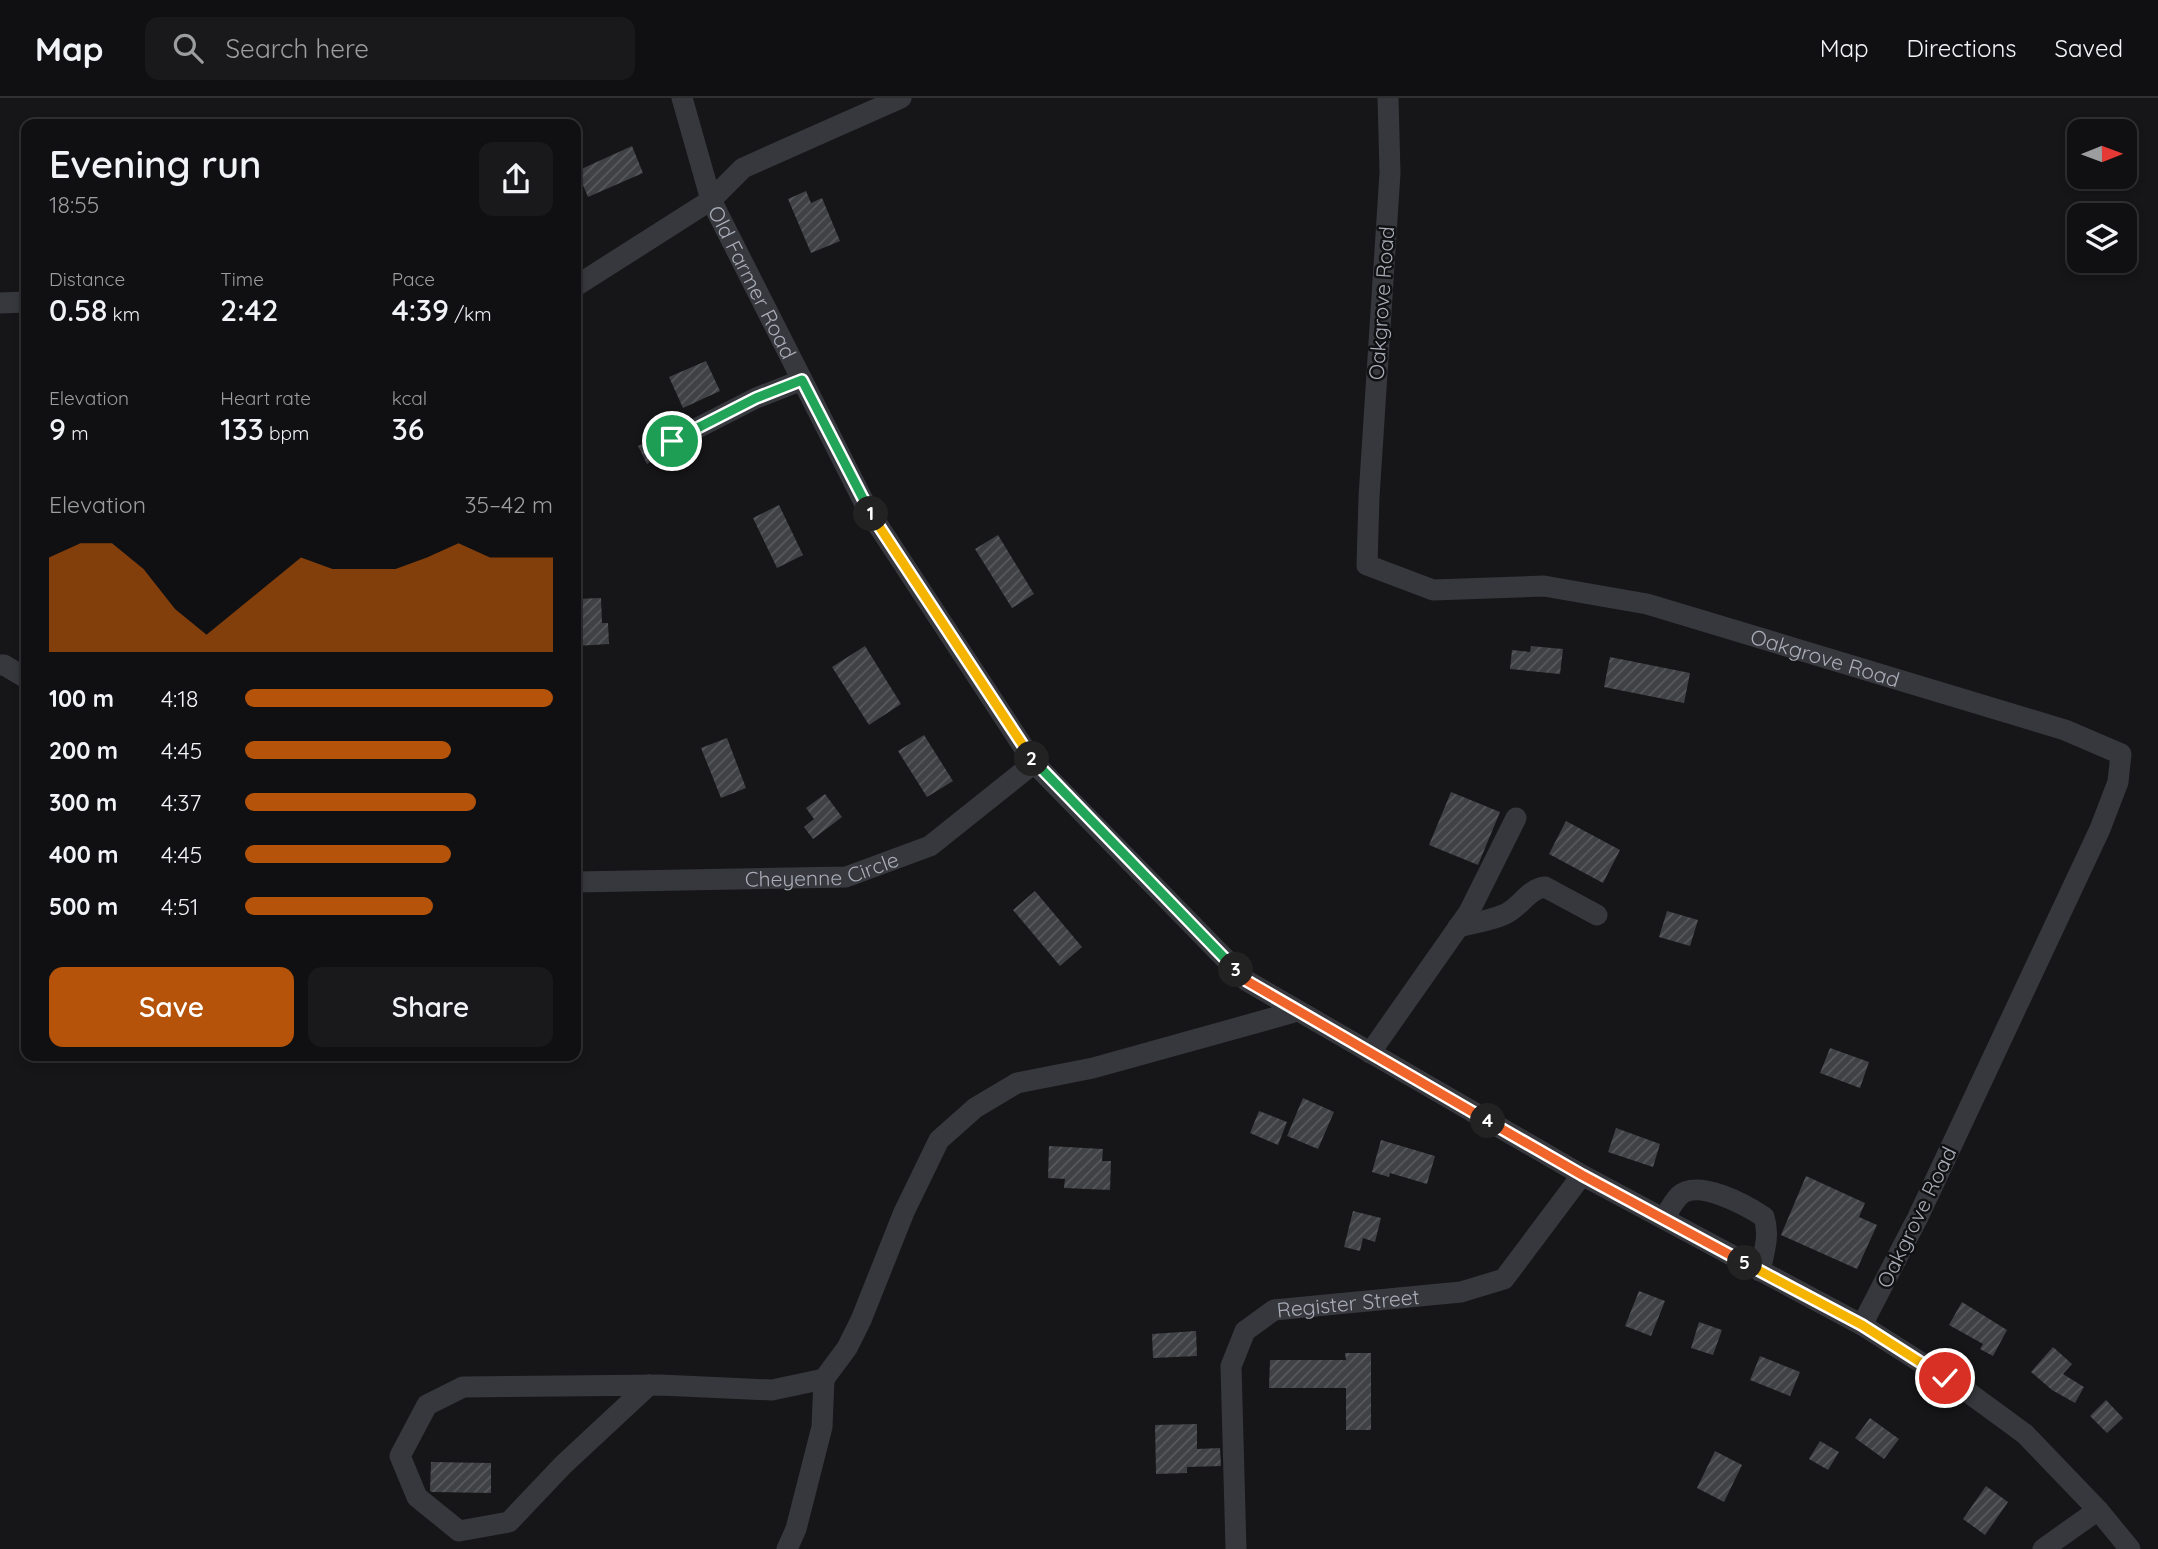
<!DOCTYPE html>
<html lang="en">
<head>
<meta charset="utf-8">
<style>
  :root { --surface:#101012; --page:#19191b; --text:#f1f3f6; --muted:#9c9d9f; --line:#303032; --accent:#b45309 }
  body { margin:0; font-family:Quicksand,sans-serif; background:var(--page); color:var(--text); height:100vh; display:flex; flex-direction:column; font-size:26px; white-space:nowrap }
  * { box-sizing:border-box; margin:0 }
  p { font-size:23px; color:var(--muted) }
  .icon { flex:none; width:38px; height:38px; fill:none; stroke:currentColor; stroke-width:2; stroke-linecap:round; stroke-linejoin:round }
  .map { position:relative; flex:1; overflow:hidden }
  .sheet { position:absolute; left:21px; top:21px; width:560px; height:942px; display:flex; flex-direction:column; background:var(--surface); border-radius:14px; box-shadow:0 4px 10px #0003,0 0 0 2px var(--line) }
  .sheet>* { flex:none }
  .needle { width:46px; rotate:89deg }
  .controls { position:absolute; left:2067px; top:21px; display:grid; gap:14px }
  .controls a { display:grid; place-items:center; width:70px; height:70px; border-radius:14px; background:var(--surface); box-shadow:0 4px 10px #0003,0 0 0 2px var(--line); font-size:35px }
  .pin { position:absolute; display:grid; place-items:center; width:60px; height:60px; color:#fff; margin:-30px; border:4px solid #fff; border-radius:50%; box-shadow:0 2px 7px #0007 }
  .km { position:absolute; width:35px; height:35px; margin:-18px; border-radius:50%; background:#222; color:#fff; font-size:19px; line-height:35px; text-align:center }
  .round { display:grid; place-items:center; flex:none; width:74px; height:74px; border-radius:14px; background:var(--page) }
  .summary { display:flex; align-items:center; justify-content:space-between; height:119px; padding:0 28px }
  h1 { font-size:38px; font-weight:600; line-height:52px }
  .stats { display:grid; grid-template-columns:repeat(3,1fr); gap:10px; height:119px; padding:7px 28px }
  .stats div { display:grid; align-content:center }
  .stats b { font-size:30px; font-weight:600 }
  .stats small { font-size:19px; font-weight:400 }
  .stats p { font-size:19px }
  .chart { height:196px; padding:14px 28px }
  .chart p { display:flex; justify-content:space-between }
  .chart svg { width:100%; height:126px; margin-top:7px; fill:var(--accent); opacity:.7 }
  .button { display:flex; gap:14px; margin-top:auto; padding:14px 28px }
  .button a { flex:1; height:80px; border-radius:14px; background:var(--accent); color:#fff; font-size:28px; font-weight:600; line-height:80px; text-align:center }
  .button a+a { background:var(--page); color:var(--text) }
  ul { padding:0 28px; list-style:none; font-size:23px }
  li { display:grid; grid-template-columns:112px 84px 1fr; align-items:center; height:52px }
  li i { height:18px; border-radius:9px; background:var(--accent) }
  header { display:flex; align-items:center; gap:42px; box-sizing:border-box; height:98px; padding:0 35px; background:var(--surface); border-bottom:2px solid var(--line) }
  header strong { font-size:33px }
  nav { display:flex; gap:38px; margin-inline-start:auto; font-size:24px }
  .search { width:490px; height:63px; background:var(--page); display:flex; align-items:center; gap:18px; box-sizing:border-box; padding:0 24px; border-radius:14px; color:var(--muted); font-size:26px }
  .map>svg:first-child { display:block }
  .building { fill:url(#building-hatch) }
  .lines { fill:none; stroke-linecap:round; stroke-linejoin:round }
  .minor { stroke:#37383d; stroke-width:21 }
  .split-1-casing { stroke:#fff; stroke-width:14 }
  .split-2-casing { stroke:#fff; stroke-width:14 }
  .split-3-casing { stroke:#fff; stroke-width:14 }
  .split-4-casing { stroke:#fff; stroke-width:14 }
  .split-5-casing { stroke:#fff; stroke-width:14 }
  .split-6-casing { stroke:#fff; stroke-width:14 }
  .split-1 { stroke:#22a559; stroke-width:9 }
  .split-2 { stroke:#f5b400; stroke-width:9 }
  .split-3 { stroke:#22a559; stroke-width:9 }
  .split-4 { stroke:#f0652b; stroke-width:9 }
  .split-5 { stroke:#f0652b; stroke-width:9 }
  .split-6 { stroke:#f5b400; stroke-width:9 }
  .labels { text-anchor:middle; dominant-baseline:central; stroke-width:5; stroke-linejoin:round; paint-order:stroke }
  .street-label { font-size:21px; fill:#a8adb8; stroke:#111113 }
</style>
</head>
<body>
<header>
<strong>Map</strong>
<div class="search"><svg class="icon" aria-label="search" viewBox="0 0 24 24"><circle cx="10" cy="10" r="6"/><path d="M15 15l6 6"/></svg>Search here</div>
<nav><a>Map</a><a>Directions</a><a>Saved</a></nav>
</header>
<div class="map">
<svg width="2158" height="1451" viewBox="0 0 2158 1451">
  <defs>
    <pattern id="building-hatch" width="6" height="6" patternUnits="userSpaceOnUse" patternTransform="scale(1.75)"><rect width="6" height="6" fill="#404145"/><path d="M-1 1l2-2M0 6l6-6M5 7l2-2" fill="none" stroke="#595a5e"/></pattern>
  </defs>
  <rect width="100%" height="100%" fill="#161618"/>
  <path class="building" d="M 632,48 L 643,75 L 588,99 L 577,73 Z
    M 806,93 L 811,105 L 822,100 L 840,143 L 811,155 L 788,101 Z
    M 706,263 L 720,293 L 683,310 L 669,279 Z
    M 660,338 L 660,348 L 668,355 L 647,366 L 638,348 Z
    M 779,407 L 803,457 L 777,470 L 753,420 Z
    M 998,437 L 1034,496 L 1012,510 L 975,451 Z
    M 601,500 L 602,525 L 608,525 L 609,546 L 576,548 L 576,501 Z
    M 865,548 L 901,606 L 869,627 L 832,569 Z
    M 1531,548 L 1563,551 L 1560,576 L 1510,571 L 1512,552 L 1530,554 Z
    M 1610,559 L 1690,575 L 1684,605 L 1604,589 Z
    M 924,637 L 953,683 L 927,699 L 898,653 Z
    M 727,640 L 746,690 L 721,700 L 701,650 Z
    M 1451,694 L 1500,714 L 1478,767 L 1429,747 Z
    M 825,696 L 842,719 L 813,741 L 804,729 L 814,721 L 806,710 Z
    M 1566,723 L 1620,752 L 1603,785 L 1549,756 Z
    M 1035,793 L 1082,849 L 1060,868 L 1013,812 Z
    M 1667,813 L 1698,822 L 1690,848 L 1659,839 Z
    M 1830,950 L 1869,964 L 1860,990 L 1820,975 Z
    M 1303,1000 L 1334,1014 L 1318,1051 L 1287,1038 Z
    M 1259,1013 L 1287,1024 L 1278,1047 L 1250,1035 Z
    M 1616,1030 L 1660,1046 L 1653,1069 L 1608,1054 Z
    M 1381,1042 L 1435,1058 L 1427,1086 L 1390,1075 L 1389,1079 L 1372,1074 Z
    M 1049,1048 L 1103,1051 L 1102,1063 L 1111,1063 L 1110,1092 L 1064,1090 L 1065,1081 L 1048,1080 Z
    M 1806,1078 L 1865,1105 L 1859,1119 L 1877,1127 L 1857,1171 L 1781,1137 Z
    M 1353,1113 L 1381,1120 L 1375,1144 L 1363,1140 L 1360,1153 L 1344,1149 Z
    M 1639,1193 L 1665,1203 L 1651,1238 L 1625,1228 Z
    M 1962,1204 L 2007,1232 L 1993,1258 L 1980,1251 L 1983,1246 L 1949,1227 Z
    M 1699,1224 L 1722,1232 L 1713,1257 L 1691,1250 Z
    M 1196,1233 L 1197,1258 L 1153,1260 L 1152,1236 Z
    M 2053,1249 L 2072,1266 L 2063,1276 L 2084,1289 L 2075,1305 L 2052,1292 L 2031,1274 Z
    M 1345,1255 L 1371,1255 L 1371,1332 L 1346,1332 L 1346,1290 L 1269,1290 L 1270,1262 L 1346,1262 Z
    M 1760,1258 L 1800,1274 L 1790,1298 L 1750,1282 Z
    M 2106,1302 L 2123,1320 L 2107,1335 L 2090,1318 Z
    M 1870,1320 L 1899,1341 L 1884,1361 L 1855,1340 Z
    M 1197,1326 L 1197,1351 L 1220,1350 L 1221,1368 L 1187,1369 L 1187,1375 L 1156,1376 L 1155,1327 Z
    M 1820,1343 L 1839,1354 L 1828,1372 L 1809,1361 Z
    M 1715,1353 L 1742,1367 L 1724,1404 L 1697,1390 Z
    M 431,1364 L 491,1365 L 491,1395 L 432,1394 L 430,1393 Z
    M 1986,1388 L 2008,1404 L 1985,1437 L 1963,1421 Z"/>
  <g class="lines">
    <g class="minor">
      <path id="s1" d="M 682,0 L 711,102 L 868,412 L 1034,665 L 1247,883 L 1582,1077 L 1862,1227 L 1969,1295 L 2025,1336 L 2098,1412 L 2130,1451"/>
      <path id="s2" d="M 1388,0 L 1390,75 L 1369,399 L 1367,467 L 1433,492 L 1544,488 L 1647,506 L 2065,632 L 2121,656 L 2118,684 L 2100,731 L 1918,1119 L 1862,1227"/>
      <path d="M 576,188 L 711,102 L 743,70 L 901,0"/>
      <path d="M 0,205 L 26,204"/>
      <path d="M 672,343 L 756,300 L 802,282"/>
      <path d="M 0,567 L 4,567 L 26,580"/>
      <path id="s3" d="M 576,784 L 846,779 L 930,748 L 1034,665"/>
      <path d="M 1458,829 C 1473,825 1489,823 1503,817 C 1520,811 1527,791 1545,789 L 1597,817"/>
      <path d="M 1370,955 L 1469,814 L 1516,720"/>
      <path d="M 1664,1121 C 1668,1114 1673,1104 1679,1098 C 1697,1080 1746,1107 1764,1119 C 1770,1137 1764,1154 1760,1173"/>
      <path d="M 649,1287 L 563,1367 L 509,1424 L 459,1433 L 417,1399 L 400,1358 L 427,1307 L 463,1289 L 660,1287 L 772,1292 L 824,1281 L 847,1250 L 861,1222 L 904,1114 L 939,1042 L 975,1010 L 1017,985 L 1093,970 L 1298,913"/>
      <path d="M 787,1451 L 796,1431 L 822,1329 L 824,1281"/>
      <path id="s4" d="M 1236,1451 L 1231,1268 L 1245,1233 L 1274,1212 L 1461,1194 L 1504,1181 L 1582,1077"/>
      <path d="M 2043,1451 L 2098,1412"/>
    </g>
  </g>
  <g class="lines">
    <g class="split-1-casing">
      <path id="split-1" d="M 672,343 L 756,300 L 802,282 L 871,416"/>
    </g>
    <g class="split-2-casing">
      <path id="split-2" d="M 871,416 L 1032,661"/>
    </g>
    <g class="split-3-casing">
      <path id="split-3" d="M 1032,661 L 1236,872"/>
    </g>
    <g class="split-4-casing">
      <path id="split-4" d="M 1236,872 L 1247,883 L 1488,1023"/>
    </g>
    <g class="split-5-casing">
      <path id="split-5" d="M 1488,1023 L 1582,1077 L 1745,1165"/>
    </g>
    <g class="split-6-casing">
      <path id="split-6" d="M 1745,1165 L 1862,1227 L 1945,1280"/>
    </g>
    <use href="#split-1" class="split-1"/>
    <use href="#split-2" class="split-2"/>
    <use href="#split-3" class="split-3"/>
    <use href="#split-4" class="split-4"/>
    <use href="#split-5" class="split-5"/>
    <use href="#split-6" class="split-6"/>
  </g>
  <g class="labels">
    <g class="street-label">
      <text stroke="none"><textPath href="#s1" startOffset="198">Old Farmer Road</textPath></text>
      <text transform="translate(1381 205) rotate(-86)">Oakgrove Road</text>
      <text stroke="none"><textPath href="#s2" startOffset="940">Oakgrove Road</textPath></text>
      <text stroke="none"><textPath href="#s3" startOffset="247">Cheyenne Circle</textPath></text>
      <text transform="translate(1916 1119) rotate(-64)">Oakgrove Road</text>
      <text stroke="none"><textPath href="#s4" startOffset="331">Register Street</textPath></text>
    </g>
  </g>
</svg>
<div class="controls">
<a><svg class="needle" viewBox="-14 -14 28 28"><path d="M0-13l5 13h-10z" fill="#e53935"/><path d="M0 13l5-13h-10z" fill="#9c9d9f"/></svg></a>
<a><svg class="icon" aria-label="layers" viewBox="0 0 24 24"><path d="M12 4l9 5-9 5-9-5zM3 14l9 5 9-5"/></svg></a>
</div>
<div class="pin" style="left:672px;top:343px;background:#1e9e55"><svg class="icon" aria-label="arrive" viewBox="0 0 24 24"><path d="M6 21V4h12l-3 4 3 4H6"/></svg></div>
<div class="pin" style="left:1945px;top:1280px;background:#d93025"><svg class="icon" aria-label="check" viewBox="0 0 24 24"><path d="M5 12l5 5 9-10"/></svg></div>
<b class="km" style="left:871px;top:416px">1</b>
<b class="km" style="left:1032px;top:661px">2</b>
<b class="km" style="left:1236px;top:872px">3</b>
<b class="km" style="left:1488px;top:1023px">4</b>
<b class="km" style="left:1745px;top:1165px">5</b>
<section class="sheet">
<div class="summary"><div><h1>Evening run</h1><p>18:55</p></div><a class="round"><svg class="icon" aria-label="share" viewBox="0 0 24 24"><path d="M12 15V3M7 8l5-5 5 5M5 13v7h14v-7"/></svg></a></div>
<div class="stats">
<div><p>Distance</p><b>0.58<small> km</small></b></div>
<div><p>Time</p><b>2:42</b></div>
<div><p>Pace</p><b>4:39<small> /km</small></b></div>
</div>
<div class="stats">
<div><p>Elevation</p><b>9<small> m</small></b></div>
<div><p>Heart rate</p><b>133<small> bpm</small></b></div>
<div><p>kcal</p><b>36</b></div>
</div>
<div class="chart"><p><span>Elevation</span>35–42 m</p>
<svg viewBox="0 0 160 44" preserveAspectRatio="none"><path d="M0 44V11L10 6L20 6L30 15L40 29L50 38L60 29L70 20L80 11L90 15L100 15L110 15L120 11L130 6L140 11L150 11L160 11V44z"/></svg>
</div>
<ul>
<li><b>100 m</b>4:18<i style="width:100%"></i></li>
<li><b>200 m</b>4:45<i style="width:67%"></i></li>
<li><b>300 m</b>4:37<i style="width:75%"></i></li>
<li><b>400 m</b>4:45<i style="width:67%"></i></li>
<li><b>500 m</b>4:51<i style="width:61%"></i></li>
</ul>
<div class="button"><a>Save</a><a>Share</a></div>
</section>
</div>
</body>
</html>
